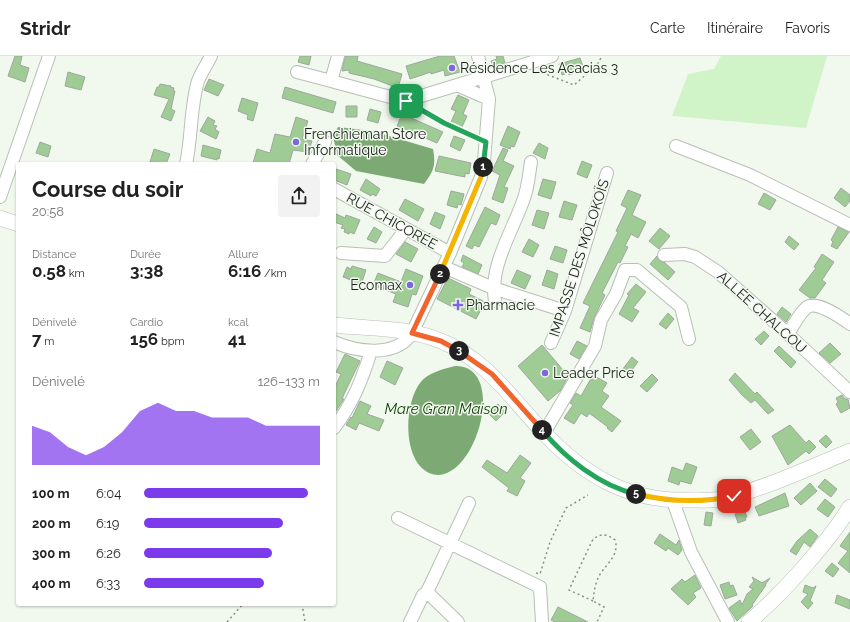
<!DOCTYPE html>
<html lang="fr">
<head>
<meta charset="utf-8">
<style>
  :root { --surface:#fff; --page:#f2f2f2; --text:#222; --muted:#767676; --line:#e0e0e0; --accent:#7c3aed }
  body { margin:0; font-family:Raleway,sans-serif; background:var(--page); color:var(--text); height:100vh; display:flex; flex-direction:column; font-size:15px; white-space:nowrap }
  * { box-sizing:border-box; margin:0 }
  p { font-size:13px; color:var(--muted) }
  .icon { flex:none; width:22px; height:22px; fill:none; stroke:currentColor; stroke-width:2; stroke-linecap:round; stroke-linejoin:round }
  .map { position:relative; flex:1; overflow:hidden }
  .details { position:absolute; left:16px; top:106px; width:320px; height:444px; display:flex; flex-direction:column; background:var(--surface); border-radius:4px; box-shadow:0 1px 3px #0004 }
  .details>* { flex:none }
  .pin { position:absolute; display:grid; place-items:center; width:34px; height:34px; color:#fff; margin:-17px; border-radius:8px; box-shadow:0 2px 6px #0006 }
  .km { position:absolute; width:20px; height:20px; margin:-10px; border-radius:50%; background:#222; color:#fff; font-size:11px; line-height:20px; text-align:center }
  .round { display:grid; place-items:center; flex:none; width:42px; height:42px; border-radius:4px; background:var(--page) }
  .headline { display:flex; align-items:center; justify-content:space-between; height:68px; padding:0 16px }
  h1 { font-size:22px; font-weight:700; line-height:30px }
  .figures { display:grid; grid-template-columns:repeat(3,1fr); gap:6px; height:68px; padding:4px 16px }
  .figures div { display:grid; align-content:center }
  .figures b { font-size:17px; font-weight:700 }
  .figures small { font-size:11px; font-weight:400 }
  .figures p { font-size:11px }
  .chart { height:112px; padding:8px 16px }
  .chart p { display:flex; justify-content:space-between }
  .chart svg { width:100%; height:72px; margin-top:4px; fill:var(--accent); opacity:.7 }
  ul { padding:0 16px; list-style:none; font-size:13px }
  li { display:grid; grid-template-columns:64px 48px 1fr; align-items:center; height:30px }
  li i { height:10px; border-radius:5px; background:var(--accent) }
  header { display:flex; align-items:center; gap:24px; box-sizing:border-box; height:56px; padding:0 20px; background:var(--surface); border-bottom:1px solid var(--line) }
  header strong { font-size:19px }
  nav { display:flex; gap:22px; margin-inline-start:auto; font-size:14px }
  .map>svg:first-child { display:block }
  .green { fill:#d0f4c8 }
  .water { fill:#7daa74 }
  .building { fill:#9ecc94; stroke:#9fa79e }
  .lines { fill:none; stroke-linecap:round; stroke-linejoin:round }
  .minor-casing { stroke:#b8bfb6; stroke-width:14 }
  .major-casing { stroke:#b8bfb6; stroke-width:16 }
  .path { stroke:#888d86; stroke-width:1.5; stroke-dasharray:2 3; stroke-linecap:butt }
  .minor { stroke:#fff; stroke-width:12 }
  .major { stroke:#fff; stroke-width:15 }
  .split-1-casing { stroke:#fff; stroke-width:8 }
  .split-2-casing { stroke:#fff; stroke-width:8 }
  .split-3-casing { stroke:#fff; stroke-width:8 }
  .split-4-casing { stroke:#fff; stroke-width:8 }
  .split-5-casing { stroke:#fff; stroke-width:8 }
  .split-6-casing { stroke:#fff; stroke-width:8 }
  .split-1 { stroke:#22a559; stroke-width:5 }
  .split-2 { stroke:#f5b400; stroke-width:5 }
  .split-3 { stroke:#f0652b; stroke-width:5 }
  .split-4 { stroke:#f0652b; stroke-width:5 }
  .split-5 { stroke:#22a559; stroke-width:5 }
  .split-6 { stroke:#f5b400; stroke-width:5 }
  .poi-dot { fill:#8065e0; stroke:#f1f9ef; stroke-width:1.5 }
  .labels { text-anchor:middle; dominant-baseline:central; stroke-width:3; stroke-linejoin:round; paint-order:stroke }
  .poi-label { font-size:14px; fill:#1c1f1b; stroke:#f1f9ef; text-anchor:start }
  .street-label { font-size:14px; fill:#1c1f1b; stroke:#f1f9ef }
  .water-label { font-size:15px; font-style:italic; fill:#113e05; stroke:#f1f9ef }
</style>
</head>
<body>
<header>
<strong>Stridr</strong>
<nav><a>Carte</a><a>Itinéraire</a><a>Favoris</a></nav>
</header>
<div class="map">
<svg width="850" height="566" viewBox="0 0 850 566">
  <rect width="100%" height="100%" fill="#f1f9ef"/>
  <path class="green" d="M 721,0 L 827,0 L 806,72 L 672,60 L 688,18 L 714,13 Z"/>
  <path class="water" d="M 338,71 L 372,75 L 433,93 C 436,109 434,115 424,128 L 356,115 L 337,99 L 333,80 Z
    M 455,310 C 511,309 473,436 429,417 C 402,404 404,348 420,327 C 427,317 443,313 455,310 Z"/>
  <path class="building" d="M 15,0 L 22,0 L 20,9 L 29,12 L 25,26 L 8,20 Z
    M 300,0 L 311,0 L 309,9 L 298,6 Z
    M 345,0 L 358,0 L 357,5 L 402,18 L 398,32 L 374,23 L 349,17 L 349,14 L 342,15 Z
    M 440,0 L 454,0 L 460,16 L 445,20 L 444,14 L 431,18 L 431,16 L 410,23 L 406,10 Z
    M 496,0 L 503,0 L 505,7 L 493,10 L 491,5 L 497,3 Z
    M 580,2 L 584,13 L 569,19 L 568,17 L 562,19 L 559,8 Z
    M 68,16 L 85,21 L 81,34 L 65,30 Z
    M 209,23 L 224,29 L 218,40 L 204,34 Z
    M 160,28 L 171,30 L 170,31 L 174,32 L 173,35 L 175,35 L 171,53 L 175,55 L 171,65 L 161,61 L 169,43 L 154,39 L 157,31 L 159,31 Z
    M 285,31 L 336,46 L 333,57 L 282,42 Z
    M 458,39 L 469,44 L 463,58 L 467,60 L 461,73 L 450,68 L 456,55 L 451,53 Z
    M 242,42 L 258,47 L 253,65 L 247,63 L 248,59 L 238,55 Z
    M 346,50 L 357,50 L 357,61 L 346,61 Z
    M 370,53 L 381,56 L 378,67 L 367,64 Z
    M 402,58 L 443,76 L 437,87 L 397,70 Z
    M 208,61 L 215,65 L 213,69 L 217,70 L 215,73 L 219,76 L 216,83 L 200,75 Z
    M 296,61 L 308,65 L 302,83 L 312,85 L 308,96 L 293,94 L 289,108 L 253,107 L 257,93 L 270,97 L 275,78 L 290,81 Z
    M 508,70 L 520,76 L 514,91 L 511,90 L 510,93 L 500,89 Z
    M 454,80 L 465,84 L 460,95 L 450,90 Z
    M 40,86 L 51,90 L 48,101 L 36,97 Z
    M 539,87 L 548,92 L 545,103 L 533,97 Z
    M 203,89 L 221,94 L 219,103 L 217,102 L 217,104 L 201,100 Z
    M 503,92 L 508,94 L 503,105 L 514,110 L 504,131 L 508,132 L 503,147 L 492,143 L 500,119 L 492,115 Z
    M 154,93 L 170,98 L 166,108 L 150,106 Z
    M 439,100 L 471,107 L 469,118 L 465,117 L 465,121 L 435,115 Z
    M 582,105 L 592,109 L 587,122 L 577,118 Z
    M 336,113 L 351,118 L 347,129 L 334,124 Z
    M 366,123 L 380,133 L 376,140 L 372,138 L 371,140 L 360,134 Z
    M 543,123 L 556,126 L 551,143 L 538,139 Z
    M 841,132 L 850,139 L 850,145 L 845,151 L 834,142 Z
    M 628,134 L 641,139 L 632,159 L 646,166 L 638,182 L 631,178 L 625,190 L 628,191 L 620,207 L 618,206 L 602,237 L 605,239 L 594,262 L 590,276 L 580,272 L 590,250 L 583,247 L 618,176 L 616,175 L 627,152 L 621,149 Z
    M 451,135 L 464,138 L 461,149 L 458,148 L 457,152 L 447,149 Z
    M 764,137 L 776,144 L 770,154 L 758,148 Z
    M 405,143 L 424,153 L 418,165 L 399,154 Z
    M 564,145 L 577,149 L 572,164 L 559,161 Z
    M 485,151 L 500,159 L 496,169 L 491,167 L 479,191 L 474,189 L 472,193 L 466,190 Z
    M 537,154 L 549,157 L 544,173 L 532,169 Z
    M 435,156 L 445,160 L 440,173 L 430,168 Z
    M 334,157 L 345,162 L 346,159 L 360,164 L 354,178 L 350,176 L 349,178 L 344,176 L 345,173 L 341,172 L 343,169 L 334,166 Z
    M 374,171 L 382,176 L 376,187 L 367,183 Z
    M 838,171 L 849,176 L 837,193 L 831,190 L 833,186 L 831,184 Z
    M 660,172 L 670,180 L 659,193 L 649,185 Z
    M 789,180 L 799,188 L 794,194 L 785,186 Z
    M 529,183 L 539,189 L 533,201 L 522,196 Z
    M 405,186 L 418,193 L 411,206 L 396,198 Z
    M 555,190 L 567,194 L 563,207 L 550,203 Z
    M 822,198 L 834,206 L 822,224 L 826,227 L 815,242 L 810,242 L 799,234 L 816,212 L 814,211 Z
    M 463,199 L 482,209 L 478,218 L 462,211 L 464,207 L 461,205 Z
    M 657,200 L 660,205 L 664,206 L 675,216 L 668,224 L 650,208 Z
    M 352,210 L 366,214 L 361,229 L 350,226 L 351,224 L 343,221 L 347,211 L 351,213 Z
    M 406,213 L 423,220 L 416,239 L 412,238 L 408,251 L 393,246 L 396,238 L 373,229 L 378,217 L 401,226 Z
    M 517,214 L 531,220 L 525,233 L 511,227 Z
    M 547,214 L 558,218 L 554,233 L 542,229 Z
    M 448,222 L 471,233 L 469,238 L 485,246 L 476,263 L 437,243 Z
    M 636,228 L 646,236 L 633,252 L 639,255 L 632,266 L 619,258 L 629,239 L 627,238 Z
    M 782,251 L 791,258 L 786,266 L 777,258 Z
    M 668,257 L 674,263 L 666,273 L 659,268 Z
    M 764,275 L 769,280 L 761,289 L 755,283 Z
    M 577,285 L 587,290 L 579,303 L 570,298 Z
    M 830,287 L 841,298 L 830,307 L 819,297 Z
    M 542,289 L 568,320 L 561,334 L 548,345 L 518,310 Z
    M 779,290 L 796,306 L 791,312 L 774,295 Z
    M 345,298 L 360,305 L 345,336 L 342,343 L 344,343 L 336,355 L 334,354 L 334,333 L 341,318 L 336,316 Z
    M 632,301 L 638,306 L 628,319 L 622,314 Z
    M 387,305 L 403,312 L 395,329 L 380,321 Z
    M 735,317 L 755,338 L 757,336 L 774,354 L 768,358 L 755,344 L 751,347 L 742,339 L 729,324 Z
    M 652,318 L 658,324 L 647,336 L 640,330 Z
    M 593,319 L 607,327 L 602,335 L 609,340 L 601,351 L 621,365 L 612,376 L 607,372 L 608,371 L 589,357 L 587,361 L 581,357 L 574,368 L 564,362 L 573,349 L 570,347 L 576,337 L 581,340 Z
    M 842,339 L 845,343 L 848,343 L 850,352 L 841,357 L 836,348 L 838,346 L 836,342 Z
    M 360,345 L 371,350 L 367,358 L 384,364 L 379,375 L 359,367 L 356,374 L 346,369 L 351,361 L 352,362 Z
    M 498,348 L 505,356 L 496,365 L 488,357 Z
    M 790,369 L 806,387 L 809,384 L 816,391 L 809,398 L 806,395 L 788,409 L 772,380 Z
    M 751,373 L 761,386 L 750,394 L 740,381 Z
    M 826,379 L 832,386 L 826,392 L 819,385 Z
    M 520,399 L 531,407 L 520,422 L 525,425 L 517,440 L 507,435 L 509,432 L 482,411 L 487,404 L 507,417 Z
    M 686,407 L 697,411 L 691,428 L 680,425 L 679,429 L 668,425 L 672,411 L 683,415 Z
    M 825,423 L 837,433 L 831,441 L 818,431 Z
    M 810,427 L 817,435 L 801,449 L 794,442 Z
    M 785,437 L 789,450 L 759,460 L 755,451 Z
    M 825,443 L 835,451 L 828,461 L 817,453 Z
    M 744,454 L 747,461 L 745,462 L 746,464 L 738,467 L 735,458 Z
    M 706,456 L 713,457 L 711,470 L 704,469 Z
    M 810,473 L 818,480 L 810,491 L 804,486 L 796,499 L 790,495 L 797,485 Z
    M 850,476 L 850,517 L 838,507 L 848,495 L 840,490 Z
    M 660,478 L 676,489 L 679,484 L 682,494 L 678,499 L 668,492 L 666,495 L 654,487 Z
    M 832,507 L 839,513 L 833,521 L 825,515 Z
    M 695,519 L 701,532 L 693,537 L 696,541 L 688,549 L 671,533 L 682,523 L 685,526 Z
    M 752,521 L 762,527 L 770,522 L 765,529 L 766,529 L 752,549 L 753,550 L 737,565 L 729,552 L 740,544 L 742,549 L 747,538 L 753,533 L 749,531 L 754,525 Z
    M 729,526 L 730,530 L 733,529 L 737,539 L 725,543 L 720,529 Z
    M 805,529 L 813,532 L 816,530 L 810,545 L 813,547 L 808,553 L 801,546 L 808,538 L 803,536 Z
    M 837,539 L 850,544 L 850,553 L 835,547 Z
    M 558,551 L 588,566 L 555,566 L 551,564 Z"/>
  <g class="lines">
    <g class="minor-casing">
      <path id="minor" d="M 338,0 L 331,25 L 405,45 L 552,0
        M 297,16 L 331,25
        M 457,29 L 489,43
        M 676,90 L 750,119 L 850,169
        M 186,108 C 192,81 190,52 198,25 C 201,17 207,8 211,0
        M 312,108 L 325,86
        M 334,133 L 450,197
        M 0,141 L 49,0
        M 341,197 L 385,200 L 406,173
        M 664,199 L 685,198 L 695,201 L 718,216 L 788,278 L 850,336
        M 444,211 L 493,232 L 565,255
        M 495,245 C 489,211 512,176 523,145 C 528,133 529,118 531,106
        M 788,278 C 793,270 799,258 806,252 C 815,243 842,262 850,268
        M 334,286 C 357,296 396,302 412,277 L 450,197 L 481,121 L 484,105 L 489,43 L 478,0
        M 551,287 L 565,255 L 607,117
        M 334,372 C 353,347 362,324 371,295
        M 544,377 L 595,290 L 601,264 L 616,238 L 625,214 L 637,214 L 681,251 L 689,283
        M 673,445 L 691,496 L 728,566
        M 398,462 L 540,531 L 542,566
        M 427,536 L 458,566
        M 410,566 L 423,539 L 427,536 L 469,447"/>
    </g>
    <g class="major-casing">
      <path id="major" d="M 0,162 L 18,168
        M 334,269 C 370,273 407,271 441,285 C 486,303 512,343 544,377 C 585,420 629,446 689,444 C 699,444 710,445 720,443 C 760,435 811,411 850,395
        M 749,566 C 783,537 827,488 850,451"/>
    </g>
    <path class="path" d="M 538,15 L 574,29 L 597,9 L 602,0
      M 417,52 L 444,67 L 476,82
      M 536,517 L 540,518 L 550,486 L 566,452 L 588,439
      M 593,545 L 569,534 L 592,485 C 599,477 606,477 615,484 C 620,499 606,508 599,520 C 595,528 594,536 593,545 L 604,551 L 597,566
      M 302,548 L 305,566
      M 227,566 L 243,548"/>
    <use href="#minor" class="minor"/>
    <use href="#major" class="major"/>
  </g>
  <g class="lines">
    <g class="split-1-casing">
      <path id="split-1" d="M 406,45 L 444,67 L 486,86 L 483,111"/>
    </g>
    <g class="split-2-casing">
      <path id="split-2" d="M 440,218 L 481,121 L 483,111"/>
    </g>
    <g class="split-3-casing">
      <path id="split-3" d="M 440,218 L 412,277 L 441,285 L 459,295"/>
    </g>
    <g class="split-4-casing">
      <path id="split-4" d="M 459,295 L 492,318 L 542,374"/>
    </g>
    <g class="split-5-casing">
      <path id="split-5" d="M 542,374 C 565,402 600,430 636,438"/>
    </g>
    <g class="split-6-casing">
      <path id="split-6" d="M 636,438 C 669,446 701,447 734,440"/>
    </g>
    <use href="#split-1" class="split-1"/>
    <use href="#split-2" class="split-2"/>
    <use href="#split-3" class="split-3"/>
    <use href="#split-4" class="split-4"/>
    <use href="#split-5" class="split-5"/>
    <use href="#split-6" class="split-6"/>
  </g>
  <g class="poi-dot">
    <circle cx="452" cy="12" r="4"/>
    <circle cx="296" cy="86" r="4"/>
    <circle cx="410" cy="229" r="4"/>
    <path d="M456 243h4v4h4v4h-4v4h-4v-4h-4v-4h4z"/>
    <circle cx="545" cy="317" r="4"/>
  </g>
  <g class="labels">
    <g class="poi-label">
      <text x="460" y="12">Résidence Les Acacias 3</text>
      <text x="304" y="78">Frenchieman Store<tspan x="304" dy="16">Informatique</tspan></text>
      <text x="402" y="229" text-anchor="end">Ecomax</text>
      <text x="466" y="249">Pharmacie</text>
      <text x="553" y="317">Leader Price</text>
    </g>
    <g class="street-label">
      <text transform="translate(392 165) rotate(29)">RUE CHICORÉE</text>
      <text transform="translate(579 202) rotate(-72)">IMPASSE DES MÔLOKOÏS</text>
      <text transform="translate(762 256) rotate(42)">ALLÉE CHALCOU</text>
    </g>
    <g class="water-label">
      <text x="446" y="353">Mare Gran Maison</text>
    </g>
  </g>
</svg>
<div class="pin" style="left:406px;top:45px;background:#1e9e55"><svg class="icon" aria-label="arrive" viewBox="0 0 24 24"><path d="M6 21V4h12l-3 4 3 4H6"/></svg></div>
<div class="pin" style="left:734px;top:440px;background:#d93025"><svg class="icon" aria-label="check" viewBox="0 0 24 24"><path d="M5 12l5 5 9-10"/></svg></div>
<b class="km" style="left:483px;top:111px">1</b>
<b class="km" style="left:440px;top:218px">2</b>
<b class="km" style="left:459px;top:295px">3</b>
<b class="km" style="left:542px;top:374px">4</b>
<b class="km" style="left:636px;top:438px">5</b>
<section class="details">
<div class="headline"><div><h1>Course du soir</h1><p>20:58</p></div><a class="round"><svg class="icon" aria-label="share" viewBox="0 0 24 24"><path d="M12 15V3M7 8l5-5 5 5M5 13v7h14v-7"/></svg></a></div>
<div class="figures">
<div><p>Distance</p><b>0.58<small> km</small></b></div>
<div><p>Durée</p><b>3:38</b></div>
<div><p>Allure</p><b>6:16<small> /km</small></b></div>
</div>
<div class="figures">
<div><p>Dénivelé</p><b>7<small> m</small></b></div>
<div><p>Cardio</p><b>156<small> bpm</small></b></div>
<div><p>kcal</p><b>41</b></div>
</div>
<div class="chart"><p><span>Dénivelé</span>126–133 m</p>
<svg viewBox="0 0 160 44" preserveAspectRatio="none"><path d="M0 44V20L10 24L20 33L30 38L40 33L50 24L60 11L70 6L80 11L90 11L100 15L110 15L120 15L130 20L140 20L150 20L160 20V44z"/></svg>
</div>
<ul>
<li><b>100 m</b>6:04<i style="width:93%"></i></li>
<li><b>200 m</b>6:19<i style="width:79%"></i></li>
<li><b>300 m</b>6:26<i style="width:73%"></i></li>
<li><b>400 m</b>6:33<i style="width:68%"></i></li>
</ul>
</section>
</div>
</body>
</html>
